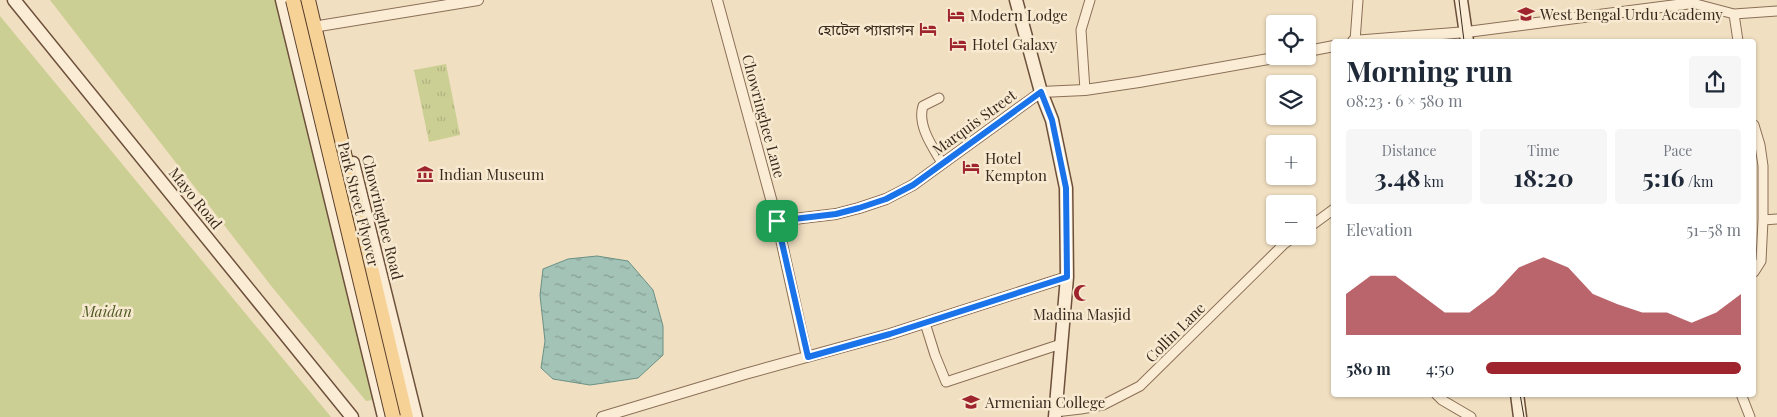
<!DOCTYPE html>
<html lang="en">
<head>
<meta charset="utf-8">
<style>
  :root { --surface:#fff; --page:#f6f6f7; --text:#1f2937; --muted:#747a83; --accent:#9e242d }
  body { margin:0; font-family:"Playfair Display","Noto Sans Bengali",serif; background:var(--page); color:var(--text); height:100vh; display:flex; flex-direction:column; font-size:19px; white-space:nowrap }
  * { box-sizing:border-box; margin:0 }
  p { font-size:16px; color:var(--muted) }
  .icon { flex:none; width:28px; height:28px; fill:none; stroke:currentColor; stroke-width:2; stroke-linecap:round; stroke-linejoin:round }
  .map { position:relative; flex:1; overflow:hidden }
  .drawer { position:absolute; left:1331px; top:39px; width:425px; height:358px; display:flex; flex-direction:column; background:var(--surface); border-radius:5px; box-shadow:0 1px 4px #0004 }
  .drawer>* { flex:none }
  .fabs { position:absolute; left:1266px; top:15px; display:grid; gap:10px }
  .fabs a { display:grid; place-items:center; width:50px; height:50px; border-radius:5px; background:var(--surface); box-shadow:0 1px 4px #0004; font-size:25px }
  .pin { position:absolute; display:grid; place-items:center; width:42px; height:42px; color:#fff; margin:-21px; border-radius:10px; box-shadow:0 2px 8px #0006 }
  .round { display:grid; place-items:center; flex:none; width:52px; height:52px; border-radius:5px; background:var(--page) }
  .summary { display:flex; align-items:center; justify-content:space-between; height:85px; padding:0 15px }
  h1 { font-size:28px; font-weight:700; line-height:38px }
  .figures { display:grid; grid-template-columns:repeat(3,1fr); gap:8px; height:85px; padding:5px 15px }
  .figures div { display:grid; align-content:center; border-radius:5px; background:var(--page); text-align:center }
  .figures b { font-size:25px; font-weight:700 }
  .figures small { font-size:14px; font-weight:400 }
  .figures p { font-size:14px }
  .chart { height:140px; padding:10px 15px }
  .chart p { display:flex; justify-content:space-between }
  .chart svg { width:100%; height:90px; margin-top:5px; fill:var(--accent); opacity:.7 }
  ul { padding:0 15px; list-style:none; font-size:16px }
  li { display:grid; grid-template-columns:80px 60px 1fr; align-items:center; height:38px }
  li i { height:12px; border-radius:6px; background:var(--accent) }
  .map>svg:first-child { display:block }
  .grass { fill:url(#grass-tufts) }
  .park { fill:#cccf94 }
  .water { fill:url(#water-ripples); stroke:#6a9185 }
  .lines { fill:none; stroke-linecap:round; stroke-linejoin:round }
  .minor-casing { stroke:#8b6f57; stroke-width:11 }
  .tertiary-casing { stroke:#8b6f57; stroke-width:12 }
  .secondary-casing { stroke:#6d503b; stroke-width:15 }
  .primary-casing { stroke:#593e2c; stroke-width:16 }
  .minor { stroke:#fbedd5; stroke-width:9 }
  .tertiary { stroke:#fbedd5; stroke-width:10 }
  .secondary { stroke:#fbedd5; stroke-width:12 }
  .primary { stroke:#f6d296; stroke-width:14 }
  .tram { stroke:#3a291d; stroke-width:1 }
  .primary-bridge-casing { stroke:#593e2c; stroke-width:16; stroke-linecap:butt }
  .primary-bridge { stroke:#f6d296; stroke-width:14 }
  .route-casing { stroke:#fff; stroke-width:10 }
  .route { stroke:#1a73e8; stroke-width:6 }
  .labels { text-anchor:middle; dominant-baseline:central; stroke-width:5; stroke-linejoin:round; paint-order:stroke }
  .poi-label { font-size:15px; fill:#3a291d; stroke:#f7ead1; text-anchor:start }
  .street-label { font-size:15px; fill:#3a291d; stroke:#f7ead1 }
  .park-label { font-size:15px; font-style:italic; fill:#4e5822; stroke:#f7ead1 }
</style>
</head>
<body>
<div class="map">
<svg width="1777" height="417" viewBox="0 0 1777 417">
  <defs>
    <pattern id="grass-tufts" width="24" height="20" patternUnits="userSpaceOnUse" patternTransform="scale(1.25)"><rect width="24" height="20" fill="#cccf94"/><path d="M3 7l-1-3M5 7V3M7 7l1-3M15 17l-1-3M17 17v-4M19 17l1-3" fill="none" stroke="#b0b27f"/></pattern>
    <pattern id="water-ripples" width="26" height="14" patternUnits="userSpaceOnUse" patternTransform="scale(1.25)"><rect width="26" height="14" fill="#a4c3b7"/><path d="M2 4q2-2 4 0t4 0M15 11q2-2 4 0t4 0" fill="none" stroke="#879e94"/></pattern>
  </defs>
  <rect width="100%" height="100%" fill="#f1dfc1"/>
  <path class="grass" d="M 446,64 L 460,135 L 429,142 L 414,70 Z"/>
  <path class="park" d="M 50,0 L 279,0 L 348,285 L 373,400 L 366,401 L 272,287 Z
    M 0,16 L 331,417 L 0,417 Z"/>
  <path class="water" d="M 597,256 L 628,261 L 653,290 L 663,326 L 663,355 L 638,378 L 590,385 L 553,379 L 541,368 L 545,341 L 540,295 L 543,269 L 568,259 Z"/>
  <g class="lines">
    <g class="minor-casing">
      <path id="minor" d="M 1692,3 L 1734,14 L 1777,11
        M 1734,14 L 1738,41
        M 1355,41 L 1358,0
        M 1085,90 L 1081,30 L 1090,0
        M 939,98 L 923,106 C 917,125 932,146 942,163
        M 1754,125 L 1760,145 L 1763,166 L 1763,220 L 1761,261 L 1754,272
        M 1763,220 L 1777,219
        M 1308,228 L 1334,209
        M 925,323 L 935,355 L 946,382 L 1061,344
        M 1436,394 L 1442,400 L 1471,417
        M 1741,394 L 1750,417
        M 1055,412 L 1081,409 L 1103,405 L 1140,386 L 1284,244 L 1295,236"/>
    </g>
    <g class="tertiary-casing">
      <path id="tertiary" d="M 717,0 L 777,221 L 807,357
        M 319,26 L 478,0
        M 1353,41 L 1467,32 L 1692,3 L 1692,0
        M 1308,51 L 1334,46
        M 777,221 L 836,214 L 859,208 L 886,199 L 913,185 L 1041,92 L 1085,90 L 1139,82 L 1285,56
        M 602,417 L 745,374 L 890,334 L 1067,277"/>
    </g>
    <g class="secondary-casing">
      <path id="secondary" d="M 14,0 L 352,417
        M 282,0 L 384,417
        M 1016,0 L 1041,92 L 1052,120 L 1066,188 L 1067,277 L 1055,417
        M 1461,0 L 1467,41
        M 353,163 L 416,417
        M 1517,394 L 1520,417"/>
    </g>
    <g class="primary-casing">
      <path id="primary" d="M 308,0 L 406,417"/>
    </g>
    <use href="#minor" class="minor"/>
    <use href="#tertiary" class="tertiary"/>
    <use href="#secondary" class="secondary"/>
    <use href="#primary" class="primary"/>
    <path class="tram" d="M 1459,0 L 1464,41
      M 1520,394 L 1524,417"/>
    <g class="primary-bridge-casing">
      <path id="primary-bridge" d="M 293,0 L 393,417"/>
    </g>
    <use href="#primary-bridge" class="primary-bridge"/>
  </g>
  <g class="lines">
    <g class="route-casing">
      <path id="route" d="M 1041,92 L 1052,120 L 1066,188 L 1067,277 L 890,334 L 808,357 L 777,221 L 836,214 L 859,208 L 886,199 L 913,185 Z"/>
    </g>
    <use href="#route" class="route"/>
  </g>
  <defs>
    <g id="university-bare" transform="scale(1.35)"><path d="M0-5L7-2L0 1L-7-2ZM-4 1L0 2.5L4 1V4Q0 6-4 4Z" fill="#9e242d" stroke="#f7ead1" stroke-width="2.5" paint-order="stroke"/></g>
    <g id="hotel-bare" transform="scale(1.35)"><path d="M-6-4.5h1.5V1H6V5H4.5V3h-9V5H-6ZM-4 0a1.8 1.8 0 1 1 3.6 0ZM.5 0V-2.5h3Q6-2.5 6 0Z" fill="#9e242d" stroke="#f7ead1" stroke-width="2.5" paint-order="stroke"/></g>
    <g id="museum-bare" transform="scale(1.35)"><path d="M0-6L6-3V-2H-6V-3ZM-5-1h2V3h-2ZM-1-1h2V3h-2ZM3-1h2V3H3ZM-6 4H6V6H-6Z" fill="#9e242d" stroke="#f7ead1" stroke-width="2.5" paint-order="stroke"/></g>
    <g id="mosque-bare" transform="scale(1.35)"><path d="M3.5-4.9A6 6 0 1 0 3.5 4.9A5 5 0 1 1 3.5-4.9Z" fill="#9e242d" stroke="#f7ead1" stroke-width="2.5" paint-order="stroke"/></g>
  </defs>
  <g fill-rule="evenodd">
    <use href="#university-bare" x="1526" y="14"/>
    <use href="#hotel-bare" x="956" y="15"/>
    <use href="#hotel-bare" x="928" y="29"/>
    <use href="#hotel-bare" x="958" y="44"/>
    <use href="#hotel-bare" x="971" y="167"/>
    <use href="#museum-bare" x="425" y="174"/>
    <use href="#mosque-bare" x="1082" y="293"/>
    <use href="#university-bare" x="971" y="402"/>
  </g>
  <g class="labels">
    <g class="poi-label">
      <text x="1540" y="14">West Bengal Urdu Academy</text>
      <text x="970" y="15">Modern Lodge</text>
      <text x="914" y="29" text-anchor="end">হোটেল প্যারাগন</text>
      <text x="972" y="44">Hotel Galaxy</text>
      <text x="985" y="158">Hotel<tspan x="985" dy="17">Kempton</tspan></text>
      <text x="439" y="174">Indian Museum</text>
      <text x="1082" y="314" text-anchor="middle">Madina Masjid</text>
      <text x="985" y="402">Armenian College</text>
    </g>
    <g class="street-label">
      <text transform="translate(764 116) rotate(75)">Chowringhee Lane</text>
      <text transform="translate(974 122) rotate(-36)">Marquis Street</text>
      <text transform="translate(196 198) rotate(51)">Mayo Road</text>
      <text transform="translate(359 204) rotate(76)">Park Street Flyover</text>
      <text transform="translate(383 217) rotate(76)">Chowringhee Road</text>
      <text transform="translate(1175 332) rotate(-45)">Collin Lane</text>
    </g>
    <g class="park-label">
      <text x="107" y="311">Maidan</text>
    </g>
  </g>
</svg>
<div class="fabs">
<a><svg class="icon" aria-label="locate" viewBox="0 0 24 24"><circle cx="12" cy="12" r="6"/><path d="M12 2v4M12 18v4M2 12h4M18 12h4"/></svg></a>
<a><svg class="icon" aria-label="layers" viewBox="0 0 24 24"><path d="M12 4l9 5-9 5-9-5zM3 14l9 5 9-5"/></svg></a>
<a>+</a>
<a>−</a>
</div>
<div class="pin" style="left:777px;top:221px;background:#1e9e55"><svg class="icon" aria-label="arrive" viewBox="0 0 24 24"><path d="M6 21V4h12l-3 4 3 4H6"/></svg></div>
<section class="drawer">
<div class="summary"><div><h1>Morning run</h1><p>08:23 · 6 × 580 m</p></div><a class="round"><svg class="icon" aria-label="share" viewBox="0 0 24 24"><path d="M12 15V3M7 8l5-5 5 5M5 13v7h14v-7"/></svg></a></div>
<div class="figures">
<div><p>Distance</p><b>3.48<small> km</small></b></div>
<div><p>Time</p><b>18:20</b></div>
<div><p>Pace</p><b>5:16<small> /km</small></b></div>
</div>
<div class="chart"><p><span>Elevation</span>51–58 m</p>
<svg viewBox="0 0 160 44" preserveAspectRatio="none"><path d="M0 44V24L10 15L20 15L30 24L40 33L50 33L60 24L70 11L80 6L90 11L100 24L110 29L120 33L130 33L140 38L150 33L160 24V44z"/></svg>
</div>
<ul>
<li><b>580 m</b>4:50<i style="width:100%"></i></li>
</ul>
</section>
</div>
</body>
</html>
